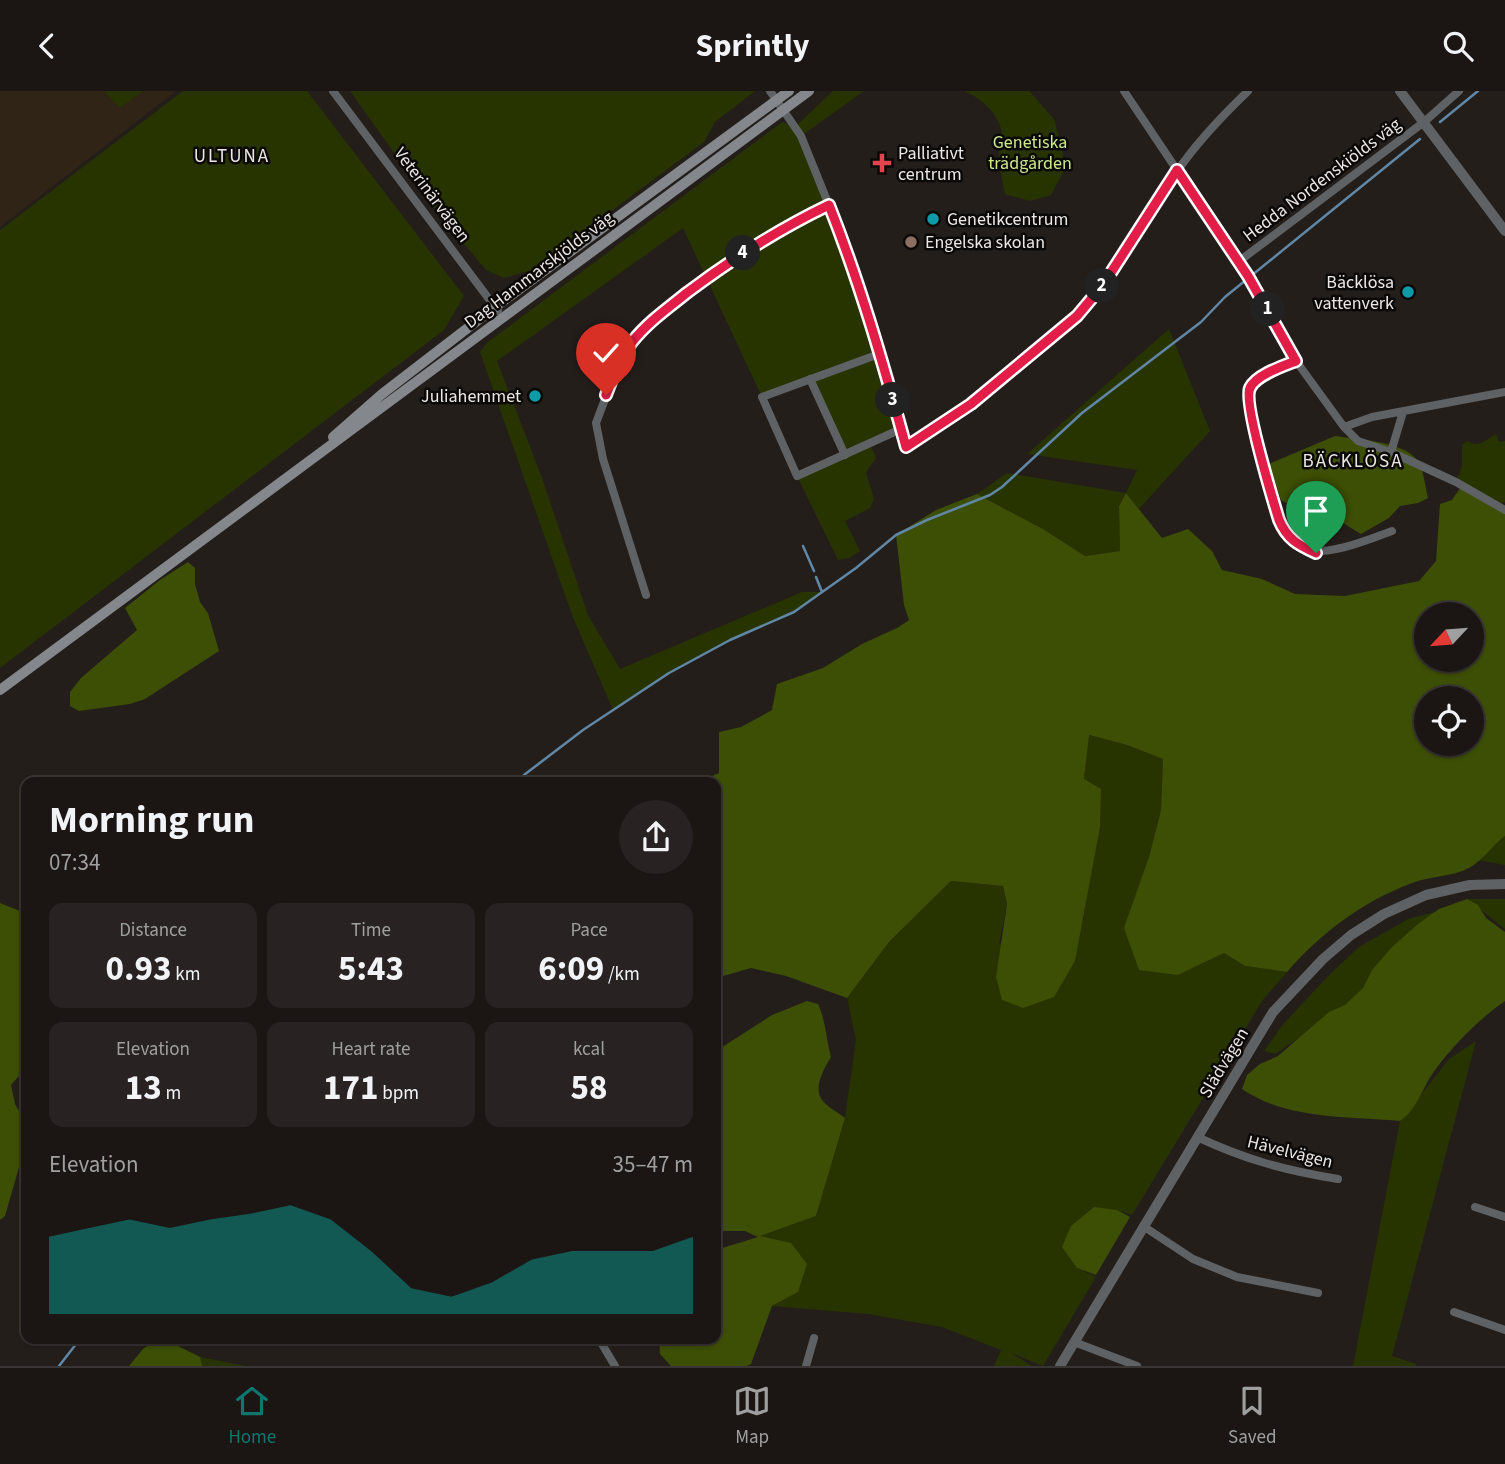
<!DOCTYPE html>
<html lang="en">
<head>
<meta charset="utf-8">
<style>
  :root { --surface:#1b1614; --page:#282322; --text:#f1f3f6; --muted:#a09fa0; --line:#393534; --accent:#0f766e }
  body { margin:0; font-family:"Source Sans 3",sans-serif; background:var(--page); color:var(--text); height:100vh; display:flex; flex-direction:column; font-size:26px; white-space:nowrap }
  * { box-sizing:border-box; margin:0 }
  p { font-size:23px; color:var(--muted) }
  .icon { flex:none; width:38px; height:38px; fill:none; stroke:currentColor; stroke-width:2; stroke-linecap:round; stroke-linejoin:round }
  .map { position:relative; flex:1; overflow:hidden }
  .panel { position:absolute; left:21px; top:686px; width:700px; height:567px; display:flex; flex-direction:column; background:var(--surface); border-radius:14px; box-shadow:0 2px 5px #0004,0 0 0 2px var(--line) }
  .panel>* { flex:none }
  .needle { width:46px; rotate:244deg }
  .tools { position:absolute; left:1414px; top:511px; display:grid; gap:14px }
  .tools a { display:grid; place-items:center; width:70px; height:70px; border-radius:50%; background:var(--surface); box-shadow:0 2px 5px #0004,0 0 0 2px var(--line); font-size:35px }
  .pin { position:absolute; display:grid; place-items:center; width:60px; height:60px; color:#fff; margin:-72px -30px; border-radius:50% 50% 50% 0; rotate:-45deg; box-shadow:0 0 7px #0007 }
  .pin .icon { rotate:45deg }
  .km { position:absolute; width:35px; height:35px; margin:-18px; border-radius:50%; background:#222; color:#fff; font-size:19px; line-height:35px; text-align:center }
  .round { display:grid; place-items:center; flex:none; width:74px; height:74px; border-radius:37px; background:var(--page) }
  .headline { display:flex; align-items:center; justify-content:space-between; height:119px; padding:0 28px }
  h1 { font-size:38px; font-weight:700; line-height:52px }
  .metrics { display:grid; grid-template-columns:repeat(3,1fr); gap:10px; height:119px; padding:7px 28px }
  .metrics div { display:grid; align-content:center; border-radius:14px; background:var(--page); text-align:center }
  .metrics b { font-size:35px; font-weight:700 }
  .metrics small { font-size:19px; font-weight:400 }
  .metrics p { font-size:19px }
  .chart { height:196px; padding:14px 28px }
  .chart p { display:flex; justify-content:space-between }
  .chart svg { width:100%; height:126px; margin-top:7px; fill:var(--accent); opacity:.7 }
  header { display:flex; justify-content:space-between; align-items:center; height:91px; padding:0 28px; background:var(--surface); font-size:32px; font-weight:700 }
  .menu { display:flex; justify-content:space-around; align-items:center; height:98px; border-top:2px solid var(--line); background:var(--surface); font-size:19px; color:var(--muted) }
  .menu a { display:grid; justify-items:center; gap:4px }
  .menu .on { color:var(--accent) }
  .map>svg:first-child { display:block }
  .medical { fill:#302416 }
  .green { fill:#273400 }
  .forest { fill:#3d4e05; fill-rule:evenodd }
  .lines { fill:none; stroke-linecap:round; stroke-linejoin:round }
  .stream { stroke:#6087a6; stroke-width:2.5 }
  .minor { stroke:#5f6264; stroke-width:8 }
  .tertiary { stroke:#5f6264; stroke-width:10 }
  .secondary { stroke:#84888c; stroke-width:10 }
  .route-casing { stroke:#fff; stroke-width:14 }
  .route { stroke:#e11d48; stroke-width:9 }
  .health-dot { fill:#e0444e; stroke:#0b0907; stroke-width:2.5 }
  .culture-dot { fill:#0f9aa8; stroke:#0b0907; stroke-width:2.5 }
  .education-dot { fill:#8d6e63; stroke:#0b0907; stroke-width:2.5 }
  .labels { text-anchor:middle; dominant-baseline:central; stroke-width:5; stroke-linejoin:round; paint-order:stroke }
  .park-label { font-size:18px; fill:#cce98b; stroke:#0b0907 }
  .poi-label { font-size:18px; fill:#ebe7e4; stroke:#0b0907; text-anchor:start }
  .street-label { font-size:18px; fill:#ebe7e4; stroke:#0b0907 }
  .neighbourhood-label { font-size:19px; letter-spacing:2px; fill:#ebe7e4; stroke:#0b0907 }
</style>
</head>
<body>
<header><svg class="icon" aria-label="back" viewBox="0 0 24 24"><path d="M15 5l-7 7 7 7"/></svg>Sprintly<svg class="icon" aria-label="search" viewBox="0 0 24 24"><circle cx="10" cy="10" r="6"/><path d="M15 15l6 6"/></svg></header>
<div class="map">
<svg width="1505" height="1275" viewBox="0 0 1505 1275">
  <rect width="100%" height="100%" fill="#241e1b"/>
  <path class="medical" d="M 0,0 L 176,0 L 0,136 Z"/>
  <path class="green" d="M 104,0 L 143,0 L 120,17 Z
    M 183,0 L 307,0 L 464,205 L 444,239 L 0,577 L 0,139 Z
    M 350,0 L 755,0 L 715,31 L 704,51 L 532,179 L 504,187 L 486,179 L 427,108 Z
    M 833,0 L 864,0 L 801,45 L 843,149 L 901,338 L 870,353 L 876,367 L 866,381 L 874,408 L 870,417 L 845,430 L 860,460 L 849,467 L 838,469 L 797,385 L 845,364 L 810,288 L 762,306 L 683,137 L 497,270 L 542,387 L 588,524 L 620,578 L 802,501 L 822,501 L 794,521 L 730,549 L 669,582 L 613,619 L 572,524 L 480,261 L 488,251 L 782,31 L 796,35 Z
    M 964,0 L 1029,0 L 1054,28 L 1062,57 L 1064,80 L 1051,104 L 1030,110 L 1005,103 C 1002,90 1000,77 999,65 C 998,56 1003,46 1001,38 C 998,22 978,5 964,0 Z
    M 1169,238 L 1210,340 L 1139,418 L 1126,402 L 1119,415 L 1120,460 L 1085,465 L 1043,438 L 977,403 L 1007,382 L 1126,402 L 1137,379 L 1027,363 Z
    M 1496,343 L 1499,351 L 1505,350 L 1505,411 L 1497,414 L 1456,391 L 1462,375 L 1462,354 L 1467,350 C 1480,358 1486,348 1496,343 Z
    M 1088,644 L 1127,654 L 1163,668 L 1161,719 L 1149,766 L 1178,884 L 1224,862 L 1245,875 L 1287,881 L 1262,910 L 1132,1124 L 1117,1119 L 1077,1177 L 1096,1186 L 1043,1275 L 1011,1262 L 1032,1275 L 994,1275 L 1001,1259 L 942,1236 L 868,1223 L 772,1215 L 798,1201 L 759,1145 L 816,1125 L 845,1027 L 856,949 L 847,907 L 889,851 L 951,790 L 1003,795 L 1007,813 L 999,853 L 1083,830 L 1089,790 L 1084,688 Z
    M 1505,745 L 1505,774 L 1478,769 Z
    M 1467,808 L 1505,808 L 1505,838 Z
    M 1446,818 L 1363,905 L 1275,963 L 1264,960 L 1284,932 L 1331,882 L 1359,856 L 1408,828 Z
    M 1476,950 L 1392,1265 L 1416,1273 L 1416,1275 L 1353,1275 L 1400,1030 L 1449,968 Z
    M 200,1266 L 246,1275 L 202,1275 Z"/>
  <path class="forest" d="M 1335,345 C 1356,348 1404,351 1416,368 C 1424,378 1425,395 1428,407 L 1418,412 L 1400,415 L 1389,427 L 1361,443 C 1340,431 1310,406 1286,412 L 1281,409 L 1269,373 Z
    M 1461,396 L 1505,419 L 1505,745 C 1493,754 1482,770 1469,777 C 1452,786 1430,785 1412,792 C 1362,811 1322,841 1287,881 L 1245,875 L 1224,862 L 1178,884 L 1139,879 L 1124,837 L 1149,766 L 1161,719 L 1163,668 L 1127,654 L 1089,644 L 1084,688 L 1101,698 L 1100,736 L 1075,870 L 1054,906 L 1023,917 L 1002,909 L 996,886 L 1007,813 L 1003,795 L 951,790 L 889,851 L 847,907 L 786,885 L 751,877 L 716,887 L 716,691 L 699,691 L 719,682 L 719,641 L 741,636 L 772,619 L 777,593 L 823,577 L 862,553 L 897,537 L 909,529 L 904,514 L 896,444 L 936,419 L 977,403 L 1043,438 L 1085,465 L 1120,460 L 1119,415 L 1126,402 L 1162,447 L 1188,438 L 1212,460 L 1222,479 L 1262,488 L 1295,503 L 1345,505 L 1419,490 L 1436,470 L 1440,413 L 1452,409 ZM 1426,523 L 1472,523 L 1472,569 L 1426,569 ZM 1426,607 L 1472,607 L 1472,653 L 1426,653 Z
    M 188,471 L 195,477 L 195,493 L 200,511 L 208,522 L 219,560 L 145,608 L 130,613 L 79,620 L 70,615 L 70,601 L 81,587 L 137,539 L 125,517 L 160,489 Z
    M 1467,808 L 1478,814 L 1486,827 L 1505,841 L 1505,910 C 1480,927 1448,959 1431,985 C 1421,1001 1416,1019 1400,1030 C 1348,1025 1287,1029 1242,998 L 1247,984 L 1260,973 L 1278,965 L 1329,921 L 1345,914 L 1363,897 L 1372,879 L 1392,856 L 1418,833 L 1439,818 Z
    M 0,812 L 20,820 L 26,830 L 26,977 L 11,994 L 15,1013 L 26,1032 L 26,1052 L 5,1125 L 0,1129 Z
    M 807,910 L 818,913 C 826,930 826,948 831,966 C 824,978 813,996 822,1009 C 827,1016 839,1022 845,1027 L 816,1125 L 760,1145 L 791,1152 L 807,1173 L 798,1201 L 772,1215 L 751,1273 L 747,1275 L 671,1275 L 660,1263 L 659,1248 L 716,1248 L 716,1159 L 758,1146 L 745,1140 L 716,1140 L 716,960 L 772,924 Z
    M 1094,1116 L 1117,1119 L 1130,1126 L 1096,1184 L 1077,1177 L 1062,1156 L 1071,1135 Z
    M 157,1248 L 164,1248 L 200,1266 L 202,1275 L 129,1275 L 143,1258 Z"/>
  <g class="lines">
    <path class="stream" d="M 1440,31 L 1478,0
      M 803,455 L 814,480
      M 816,486 L 822,501
      M 519,691 L 524,684 L 583,639 L 669,582 L 730,549 L 794,521 L 856,477 L 896,444 L 927,429 L 990,404 L 1002,396 L 1082,322 L 1201,231 L 1225,206 L 1420,48
      M 59,1275 L 80,1248"/>
    <path class="minor" d="M 333,0 L 498,220
      M 770,0 L 801,45 L 843,149 L 889,293 L 906,356 C 974,311 1052,260 1102,195 C 1130,158 1151,116 1178,79 C 1198,50 1223,24 1248,0
      M 1124,0 L 1248,185 L 1296,270 L 1344,336 L 1358,350 L 1391,361 L 1456,391 L 1505,419
      M 1238,171 L 1424,31 L 1459,0
      M 879,263 L 762,306 L 797,385 L 901,338
      M 1296,270 C 1284,274 1251,287 1247,301 C 1244,315 1259,353 1263,369 C 1269,392 1272,420 1284,441 C 1305,478 1361,451 1392,440
      M 810,288 L 845,364
      M 1344,336 L 1372,326 L 1505,301
      M 1391,361 L 1403,321
      M 646,504 L 603,368 L 596,332 L 616,279 L 632,253 L 654,227 L 729,171 L 792,132 L 829,114
      M 1197,1046 C 1247,1069 1283,1079 1338,1088
      M 1475,1116 L 1505,1126
      M 1143,1135 L 1193,1168 L 1237,1186 L 1318,1202
      M 1454,1221 L 1505,1239
      M 599,1248 L 615,1275
      M 1074,1251 L 1137,1275
      M 806,1275 L 814,1247"/>
    <path class="tertiary" d="M 1400,0 L 1505,140
      M 1060,1275 L 1273,921 L 1323,868 L 1351,844 L 1384,823 L 1426,804 L 1470,794 L 1505,793"/>
    <path class="secondary" d="M 333,346 L 382,303 L 495,216 L 789,0
      M 0,599 L 809,0"/>
  </g>
  <g class="lines">
    <g class="route-casing">
      <path id="route" d="M 606,304 C 613,286 620,267 632,251 C 648,231 668,217 688,201 C 732,168 779,138 829,114 C 860,192 884,275 906,356 L 971,313 L 1077,225 L 1103,194 L 1177,79 L 1248,185 L 1296,270 C 1283,275 1256,284 1250,297 C 1243,311 1273,409 1279,429 C 1287,448 1298,454 1316,462"/>
    </g>
    <use href="#route" class="route"/>
  </g>
  <path class="health-dot" d="M878.5 61.5h7v7h7v7h-7v7h-7v-7h-7v-7h7z"/>
  <g class="culture-dot">
    <circle cx="933" cy="128" r="7"/>
    <circle cx="1408" cy="201" r="7"/>
    <circle cx="535" cy="305" r="7"/>
  </g>
  <circle class="education-dot" cx="911" cy="151" r="7"/>
  <g class="labels">
    <g class="park-label">
      <text x="1030" y="51">Genetiska<tspan x="1030" dy="21">trädgården</tspan></text>
    </g>
    <g class="poi-label">
      <text x="898" y="62">Palliativt<tspan x="898" dy="21">centrum</tspan></text>
      <text x="947" y="128">Genetikcentrum</text>
      <text x="925" y="151">Engelska skolan</text>
      <text x="1394" y="191" text-anchor="end">Bäcklösa<tspan x="1394" dy="21">vattenverk</tspan></text>
      <text x="521" y="305" text-anchor="end">Juliahemmet</text>
    </g>
    <g class="street-label">
      <text transform="translate(1322 89) rotate(-37)">Hedda Nordenskiölds väg</text>
      <text transform="translate(432 104) rotate(53)">Veterinärvägen</text>
      <text transform="translate(539 179) rotate(-37)">Dag Hammarskjölds väg</text>
      <text transform="translate(1224 972) rotate(-59)">Slädvägen</text>
      <text transform="translate(1290 1061) rotate(14)">Hävelvägen</text>
    </g>
    <g class="neighbourhood-label">
      <text x="232" y="65">ULTUNA</text>
      <text x="1353" y="370">BÄCKLÖSA</text>
    </g>
  </g>
</svg>
<div class="tools">
<a><svg class="needle" viewBox="-14 -14 28 28"><path d="M0-13l5 13h-10z" fill="#e53935"/><path d="M0 13l5-13h-10z" fill="#a09fa0"/></svg></a>
<a><svg class="icon" aria-label="locate" viewBox="0 0 24 24"><circle cx="12" cy="12" r="6"/><path d="M12 2v4M12 18v4M2 12h4M18 12h4"/></svg></a>
</div>
<div class="pin" style="left:1316px;top:462px;background:#1e9e55"><svg class="icon" aria-label="arrive" viewBox="0 0 24 24"><path d="M6 21V4h12l-3 4 3 4H6"/></svg></div>
<div class="pin" style="left:606px;top:304px;background:#d93025"><svg class="icon" aria-label="check" viewBox="0 0 24 24"><path d="M5 12l5 5 9-10"/></svg></div>
<b class="km" style="left:1268px;top:218px">1</b>
<b class="km" style="left:1102px;top:195px">2</b>
<b class="km" style="left:893px;top:309px">3</b>
<b class="km" style="left:743px;top:162px">4</b>
<section class="panel">
<div class="headline"><div><h1>Morning run</h1><p>07:34</p></div><a class="round"><svg class="icon" aria-label="share" viewBox="0 0 24 24"><path d="M12 15V3M7 8l5-5 5 5M5 13v7h14v-7"/></svg></a></div>
<div class="metrics">
<div><p>Distance</p><b>0.93<small> km</small></b></div>
<div><p>Time</p><b>5:43</b></div>
<div><p>Pace</p><b>6:09<small> /km</small></b></div>
</div>
<div class="metrics">
<div><p>Elevation</p><b>13<small> m</small></b></div>
<div><p>Heart rate</p><b>171<small> bpm</small></b></div>
<div><p>kcal</p><b>58</b></div>
</div>
<div class="chart"><p><span>Elevation</span>35–47 m</p>
<svg viewBox="0 0 160 44" preserveAspectRatio="none"><path d="M0 44V17L10 14L20 11L30 14L40 11L50 9L60 6L70 11L80 22L90 35L100 38L110 33L120 25L130 22L140 22L150 22L160 17V44z"/></svg>
</div>
</section>
</div>
<nav class="menu">
<a class="on"><svg class="icon" aria-label="home" viewBox="0 0 24 24"><path d="M3 11l9-7 9 7M6 9v11h12V9"/></svg>Home</a>
<a><svg class="icon" aria-label="map" viewBox="0 0 24 24"><path d="M3 6l6-2 6 2 6-2v14l-6 2-6-2-6 2zM9 4v14M15 6v14"/></svg>Map</a>
<a><svg class="icon" aria-label="saved" viewBox="0 0 24 24"><path d="M7 4h10v16l-5-4-5 4z"/></svg>Saved</a>
</nav>
</body>
</html>
